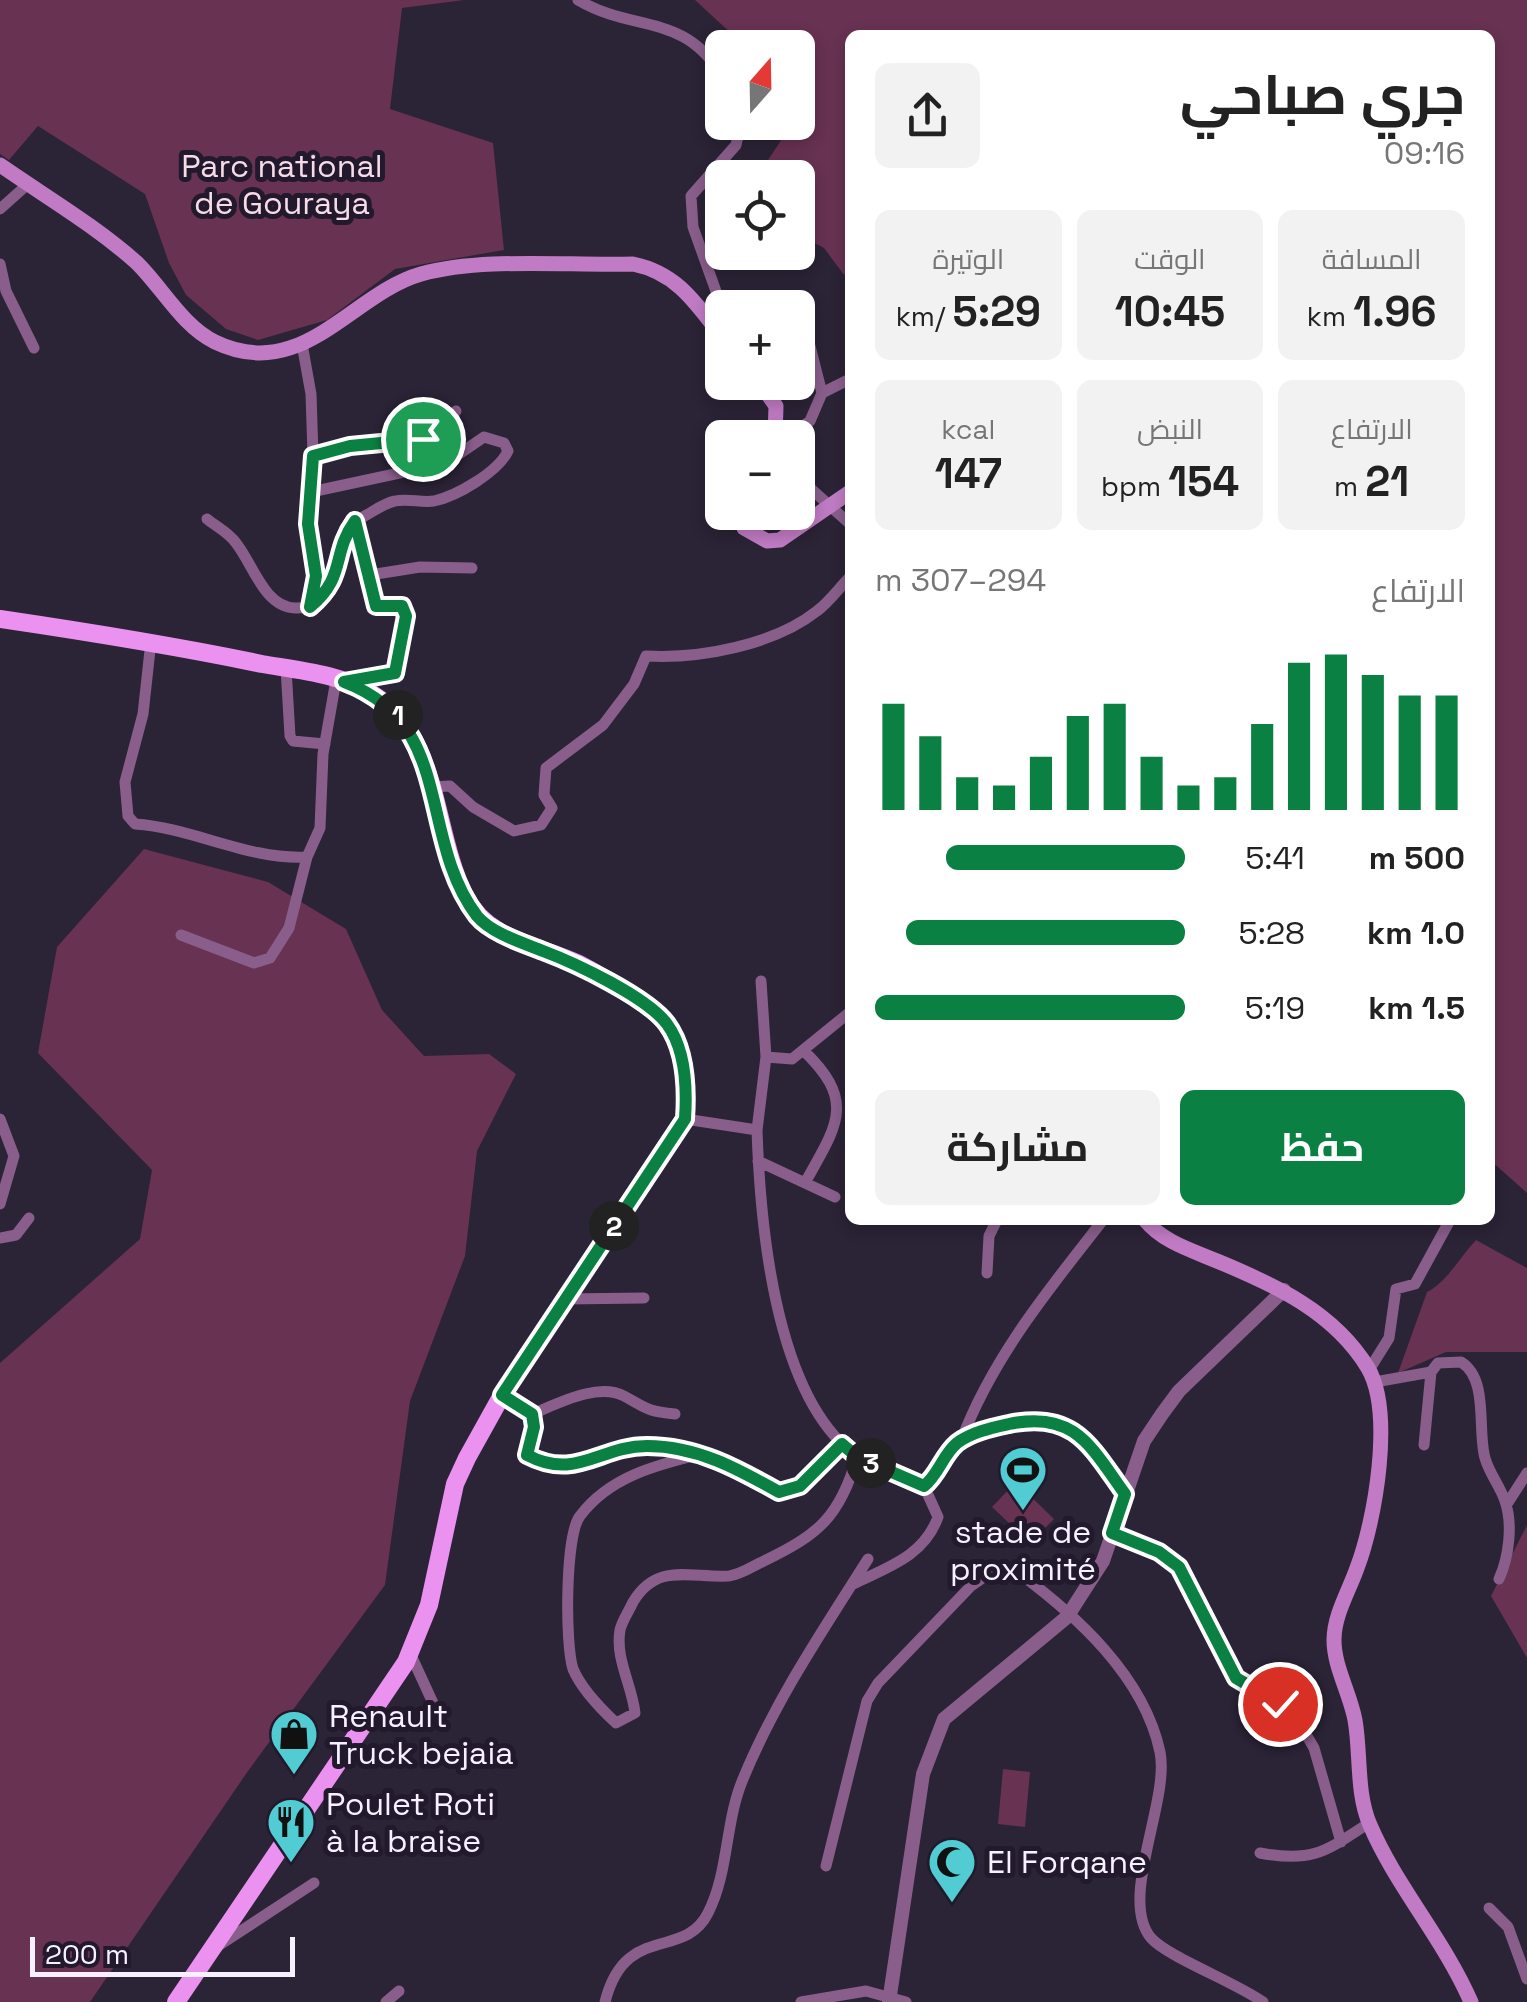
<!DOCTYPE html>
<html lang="ar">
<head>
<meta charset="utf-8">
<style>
  :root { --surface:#fff; --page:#f2f2f2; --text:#222; --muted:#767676; --accent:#0b8043 }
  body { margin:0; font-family:"Space Grotesk",Cairo,sans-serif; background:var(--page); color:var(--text); direction:rtl; height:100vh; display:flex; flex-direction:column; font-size:38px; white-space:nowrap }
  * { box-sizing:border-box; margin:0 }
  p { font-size:32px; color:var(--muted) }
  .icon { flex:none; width:55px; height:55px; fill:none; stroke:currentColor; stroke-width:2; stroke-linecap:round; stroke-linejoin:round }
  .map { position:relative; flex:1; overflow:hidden; direction:ltr }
  .drawer { position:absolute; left:845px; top:30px; width:650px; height:1195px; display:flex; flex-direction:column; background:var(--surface); border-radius:15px; box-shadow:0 5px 15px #0003; direction:rtl }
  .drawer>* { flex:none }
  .needle { width:65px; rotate:20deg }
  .tools { position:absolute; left:705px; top:30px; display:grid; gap:20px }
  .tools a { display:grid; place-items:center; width:110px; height:110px; border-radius:15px; background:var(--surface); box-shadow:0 5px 15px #0003; font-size:50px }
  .scale { position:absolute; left:30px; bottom:25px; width:265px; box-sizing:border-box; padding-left:10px; border:5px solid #f7f1ff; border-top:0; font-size:28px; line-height:35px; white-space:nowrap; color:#f7f1ff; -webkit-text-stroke:8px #22192c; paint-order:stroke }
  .pin { position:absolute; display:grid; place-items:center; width:85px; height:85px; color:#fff; margin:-42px; border:5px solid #fff; border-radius:50%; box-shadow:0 2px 10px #0007 }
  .km { position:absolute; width:50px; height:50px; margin:-25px; border-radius:50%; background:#222; color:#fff; font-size:28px; line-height:50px; text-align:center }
  .round { display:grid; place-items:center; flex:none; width:105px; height:105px; border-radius:15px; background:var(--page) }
  .summary { display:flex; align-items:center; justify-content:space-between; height:170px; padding:0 30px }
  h1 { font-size:55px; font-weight:700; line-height:75px }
  .metrics { display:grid; grid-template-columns:repeat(3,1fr); gap:15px; height:170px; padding:10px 30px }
  .metrics div { display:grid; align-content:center; border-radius:15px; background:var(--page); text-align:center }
  .metrics b { font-size:42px; font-weight:700 }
  .metrics small { font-size:28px; font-weight:400 }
  .metrics p { font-size:28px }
  .chart { height:280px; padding:20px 30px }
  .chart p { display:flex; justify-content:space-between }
  .chart svg { width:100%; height:180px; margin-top:10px; stroke:var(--accent); stroke-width:6 }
  .primary-button { display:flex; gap:20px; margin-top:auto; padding:20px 30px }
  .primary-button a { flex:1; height:115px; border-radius:15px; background:var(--accent); color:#fff; font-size:40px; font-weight:700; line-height:115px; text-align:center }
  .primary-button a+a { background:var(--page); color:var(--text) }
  ul { padding:0 30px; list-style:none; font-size:32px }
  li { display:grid; grid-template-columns:160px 120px 1fr; align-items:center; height:75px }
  li i { height:25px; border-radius:12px; background:var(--accent) }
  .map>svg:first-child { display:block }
  .green { fill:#683252 }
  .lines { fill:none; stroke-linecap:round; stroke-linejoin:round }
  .minor { stroke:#895e8b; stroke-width:11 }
  .tertiary { stroke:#895e8b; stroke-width:14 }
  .secondary { stroke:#c07bc4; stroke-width:15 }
  .primary { stroke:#eb92f1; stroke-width:18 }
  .route-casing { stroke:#fff; stroke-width:20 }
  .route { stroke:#0b8043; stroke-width:12 }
  .labels { text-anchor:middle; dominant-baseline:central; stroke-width:10; stroke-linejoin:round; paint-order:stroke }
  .park-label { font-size:32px; fill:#f5dce8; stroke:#22192c }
  .poi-label { font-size:32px; fill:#f7f1ff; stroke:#22192c; text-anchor:start }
</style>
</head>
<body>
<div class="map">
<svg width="1527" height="2002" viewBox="0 0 1527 2002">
  <rect width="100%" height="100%" fill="#2b2336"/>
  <path class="green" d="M 0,0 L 464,0 L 402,8 L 390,109 L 493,143 L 504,250 L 395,269 L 327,320 L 258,340 L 226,329 L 186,295 L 169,263 L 145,194 L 38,126 L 9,160 L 0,154 Z
    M 695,0 L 1527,0 L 1527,1193 L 1490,1160 L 1490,35 L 850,35 L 850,270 L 844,275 L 824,248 L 798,234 L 798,178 L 775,177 L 762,169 L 790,127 L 785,123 L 798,122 L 798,48 L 728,47 L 734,36 Z
    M 144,849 L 268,882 L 346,929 L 382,1010 L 424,1056 L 489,1054 L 516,1074 L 477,1151 L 465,1256 L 410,1401 L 385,1585 L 248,1771 L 90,2002 L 0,2002 L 0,1363 L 140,1239 L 152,1170 L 38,1053 L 57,947 Z
    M 1476,1240 L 1527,1268 L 1527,1352 L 1446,1352 L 1398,1373 L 1427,1292 C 1446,1283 1460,1257 1476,1240 Z
    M 1016,1482 L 1054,1519 L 1030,1543 L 992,1507 Z
    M 1527,1525 L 1527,1658 L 1491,1596 Z
    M 1003,1769 L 1030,1772 L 1025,1827 L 998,1824 Z"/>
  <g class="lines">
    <path class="minor" d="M 578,0 C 634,33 684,12 722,76
      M 0,209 L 28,184
      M 0,264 L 6,291 L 34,348
      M 722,308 L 693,227 L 691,196 L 736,145 L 741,122
      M 302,344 L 311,394 L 313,455 L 308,524 L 317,576 L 311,607
      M 810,346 L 822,393
      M 786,438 L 810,421 L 822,393 L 850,379
      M 313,455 L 350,446 L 423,439 L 456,411
      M 798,477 L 850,524
      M 207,519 C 217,527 229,533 236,543 C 253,564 264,607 295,608 C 350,610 326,537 361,518 C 371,513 384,503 395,501 C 408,498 421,503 434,501 C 457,496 498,472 508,451 L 504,443 L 484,437 L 446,463 L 311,492
      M 370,575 L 420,567 L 472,568
      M 151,641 L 143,714 L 125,782 L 128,816 L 135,824 C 194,828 247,860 307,857 L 320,828 L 323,754 L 336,680
      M 286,668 L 290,736 L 293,741 L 325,744
      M 344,682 L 360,676 L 392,677 L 406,615 L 402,607 L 376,606 L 355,521
      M 431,787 L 450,786 L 473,807 L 514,831 L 541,825 L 552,808 L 544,795 L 546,768 L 603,725 L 634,684 L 646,656 C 700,659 774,645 817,611 C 829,602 839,588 850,577
      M 181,935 L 254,963 L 270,958 L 289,928 L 307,857
      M 803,1050 C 856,1101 838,1124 806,1181
      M 766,1057 L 792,1059 L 850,1012
      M 0,1119 L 14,1156 L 0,1204
      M 685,1119 L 757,1130 C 760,1221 774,1394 854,1454 C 873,1468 901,1476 924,1486 L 938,1517 C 924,1556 888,1567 853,1584
      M 757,1130 L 766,1057 L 761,981
      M 758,1161 L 835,1197
      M 0,1238 L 16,1235 L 29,1218
      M 987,1273 L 989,1236 L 997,1220
      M 565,1299 L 644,1298
      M 1369,1370 L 1389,1338 L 1396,1289 L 1415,1284 L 1450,1220
      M 1375,1382 L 1431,1372 L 1438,1363 L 1461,1362 C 1489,1379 1477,1430 1485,1458 C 1489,1473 1500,1486 1505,1501 C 1513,1524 1509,1557 1499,1579
      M 502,1395 L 532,1414 L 534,1427 L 527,1455 C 577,1481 600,1446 647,1446 C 697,1446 737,1469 779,1492 L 800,1486 L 842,1444
      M 532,1414 C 557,1404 598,1382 624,1396 C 648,1409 646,1411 675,1414
      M 961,1441 C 992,1358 1049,1289 1103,1220
      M 1424,1445 L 1431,1372
      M 701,1454 C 656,1465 609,1477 580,1516 C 565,1535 565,1645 573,1669 C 581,1688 601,1709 616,1723 L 635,1713 C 632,1685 615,1659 620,1630 C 622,1621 629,1611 633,1602 C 657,1562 689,1578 729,1576 C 740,1575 753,1566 764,1561 C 818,1535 840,1517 857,1457
      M 924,1486 C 939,1474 942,1456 957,1444 C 972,1432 990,1428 1009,1424 C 1075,1411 1091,1446 1125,1495
      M 1507,1504 L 1527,1473
      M 1112,1533 L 1159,1551 L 1179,1567 L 1236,1678 L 1297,1719 L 1314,1748 L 1341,1842
      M 410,1653 L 433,1703
      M 1260,1853 C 1313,1863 1326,1851 1369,1823
      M 826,1866 L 867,1701 L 878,1683 L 971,1586 L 997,1568 L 1016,1571 C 1076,1615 1144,1676 1160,1752 C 1170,1801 1118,1899 1151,1938 C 1168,1957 1235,1982 1263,2002
      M 1489,1908 L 1508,1927 L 1527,1979
      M 218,1946 L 314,1883
      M 386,2002 L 399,1991
      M 605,2002 C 625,1922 684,1961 708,1913 C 729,1872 725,1821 743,1779 C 775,1701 823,1630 868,1559
      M 801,2002 L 866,1991 L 906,2002"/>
    <path class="tertiary" d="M 889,2002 L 923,1774 L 944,1719 L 1067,1617 L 1103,1561 L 1144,1441 L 1162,1414 L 1179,1391 L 1284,1290"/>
    <path class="secondary" d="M 0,165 C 46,197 94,225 136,262 C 162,287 182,326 215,342 C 302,384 351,294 421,274 C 483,257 568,266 633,264 C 677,273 696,303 722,337
      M 759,382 L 776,406 L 775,438
      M 742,512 L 744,528 L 767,541 L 780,540 L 850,492
      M 1145,1220 C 1163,1242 1191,1250 1217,1261 C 1275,1285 1334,1312 1368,1368 C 1394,1413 1375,1521 1357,1568 C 1349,1591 1334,1615 1334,1640 C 1334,1667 1350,1693 1355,1720 C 1361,1754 1356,1793 1370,1825 C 1396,1886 1443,1938 1471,2002"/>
    <path class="primary" d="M 0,619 C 88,632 175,646 262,664 C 297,670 342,674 372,694 C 441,737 432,831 465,896 C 487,940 538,945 579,964 C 600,975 653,1006 667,1024 C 686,1049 688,1090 685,1119 L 502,1395 L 467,1458 L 455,1484 L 429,1605 L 406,1662 L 176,2002"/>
  </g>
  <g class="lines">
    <g class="route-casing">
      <path id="route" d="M 423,439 L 350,446 L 313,456 L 308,524 L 316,576 L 310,607 C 347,576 331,554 355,521 L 376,606 L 402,606 L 406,616 L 395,673 L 344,682 C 456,724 417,837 477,916 C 491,933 523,943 543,951 C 575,963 647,997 667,1024 C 686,1050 687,1090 685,1119 L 502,1395 L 532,1414 L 534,1427 L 527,1455 C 576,1481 600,1446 647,1446 C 697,1446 738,1469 779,1492 L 800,1486 L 842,1444 L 857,1457 L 924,1486 C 939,1474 942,1456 957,1443 C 972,1432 991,1428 1009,1424 C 1075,1410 1091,1447 1125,1494 L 1112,1533 L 1159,1552 L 1179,1567 L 1236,1678 L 1280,1704"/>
    </g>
    <use href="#route" class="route"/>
  </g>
  <defs>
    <g id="stadium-pin" transform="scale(2.5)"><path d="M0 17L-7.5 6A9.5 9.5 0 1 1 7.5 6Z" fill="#51ccd2" stroke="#22192c"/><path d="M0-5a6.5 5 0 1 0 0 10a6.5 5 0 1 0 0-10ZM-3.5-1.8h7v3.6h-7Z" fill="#111"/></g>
    <g id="shop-pin" transform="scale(2.5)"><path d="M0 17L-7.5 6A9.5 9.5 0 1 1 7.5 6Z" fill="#51ccd2" stroke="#22192c"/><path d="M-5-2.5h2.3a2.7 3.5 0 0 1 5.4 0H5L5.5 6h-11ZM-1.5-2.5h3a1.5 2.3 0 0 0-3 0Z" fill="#111"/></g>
    <g id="restaurant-pin" transform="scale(2.5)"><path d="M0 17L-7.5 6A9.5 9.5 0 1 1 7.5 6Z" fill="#51ccd2" stroke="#22192c"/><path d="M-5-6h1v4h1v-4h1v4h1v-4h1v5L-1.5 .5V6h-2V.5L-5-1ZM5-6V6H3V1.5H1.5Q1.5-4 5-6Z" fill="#111"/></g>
    <g id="mosque-pin" transform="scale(2.5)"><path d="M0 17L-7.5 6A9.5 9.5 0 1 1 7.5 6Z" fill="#51ccd2" stroke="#22192c"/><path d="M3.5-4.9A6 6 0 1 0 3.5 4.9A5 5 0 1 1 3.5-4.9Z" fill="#111"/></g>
  </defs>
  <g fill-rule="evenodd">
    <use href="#stadium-pin" x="1023" y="1470"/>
    <use href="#shop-pin" x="294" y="1734"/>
    <use href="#restaurant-pin" x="291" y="1822"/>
    <use href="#mosque-pin" x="952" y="1862"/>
  </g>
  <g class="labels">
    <g class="park-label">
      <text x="282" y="166">Parc national<tspan x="282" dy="37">de Gouraya</tspan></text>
    </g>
    <g class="poi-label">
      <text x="1023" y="1532" text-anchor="middle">stade de<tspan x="1023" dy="37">proximité</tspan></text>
      <text x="329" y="1716">Renault<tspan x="329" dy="37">Truck bejaia</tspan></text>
      <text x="326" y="1804">Poulet Roti<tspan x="326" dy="37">à la braise</tspan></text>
      <text x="987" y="1862">El Forqane</text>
    </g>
  </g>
</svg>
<div class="tools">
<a><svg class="needle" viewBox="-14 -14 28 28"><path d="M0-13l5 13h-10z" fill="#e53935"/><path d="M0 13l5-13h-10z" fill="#767676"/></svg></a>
<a><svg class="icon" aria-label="locate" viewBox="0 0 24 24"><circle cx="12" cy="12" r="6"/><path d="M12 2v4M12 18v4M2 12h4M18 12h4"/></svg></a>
<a>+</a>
<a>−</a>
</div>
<div class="scale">200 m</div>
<div class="pin" style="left:423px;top:439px;background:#1e9e55"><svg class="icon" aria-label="arrive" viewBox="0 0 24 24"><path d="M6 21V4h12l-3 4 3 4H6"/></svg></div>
<div class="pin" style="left:1280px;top:1704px;background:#d93025"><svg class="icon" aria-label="check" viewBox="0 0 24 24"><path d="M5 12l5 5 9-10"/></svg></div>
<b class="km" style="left:398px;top:715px">1</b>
<b class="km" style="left:614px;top:1226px">2</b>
<b class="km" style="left:871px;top:1463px">3</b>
<section class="drawer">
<div class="summary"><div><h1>جري صباحي</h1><p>09:16</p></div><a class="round"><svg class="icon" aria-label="share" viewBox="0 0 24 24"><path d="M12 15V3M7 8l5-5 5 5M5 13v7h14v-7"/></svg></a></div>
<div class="metrics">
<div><p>المسافة</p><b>1.96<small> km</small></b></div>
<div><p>الوقت</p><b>10:45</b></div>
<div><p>الوتيرة</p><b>5:29<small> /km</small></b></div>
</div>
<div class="metrics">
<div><p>الارتفاع</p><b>21<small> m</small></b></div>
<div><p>النبض</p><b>154<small> bpm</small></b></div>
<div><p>kcal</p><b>147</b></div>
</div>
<div class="chart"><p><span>الارتفاع</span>294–307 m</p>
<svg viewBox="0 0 160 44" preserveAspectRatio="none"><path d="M5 44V18M15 44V26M25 44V36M35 44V38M45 44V31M55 44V21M65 44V18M75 44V31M85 44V38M95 44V36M105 44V23M115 44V8M125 44V6M135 44V11M145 44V16M155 44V16"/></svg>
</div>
<ul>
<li><b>500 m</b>5:41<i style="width:77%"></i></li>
<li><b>1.0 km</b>5:28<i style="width:90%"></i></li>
<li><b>1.5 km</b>5:19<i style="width:100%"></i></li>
</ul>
<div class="primary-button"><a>حفظ</a><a>مشاركة</a></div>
</section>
</div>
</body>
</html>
